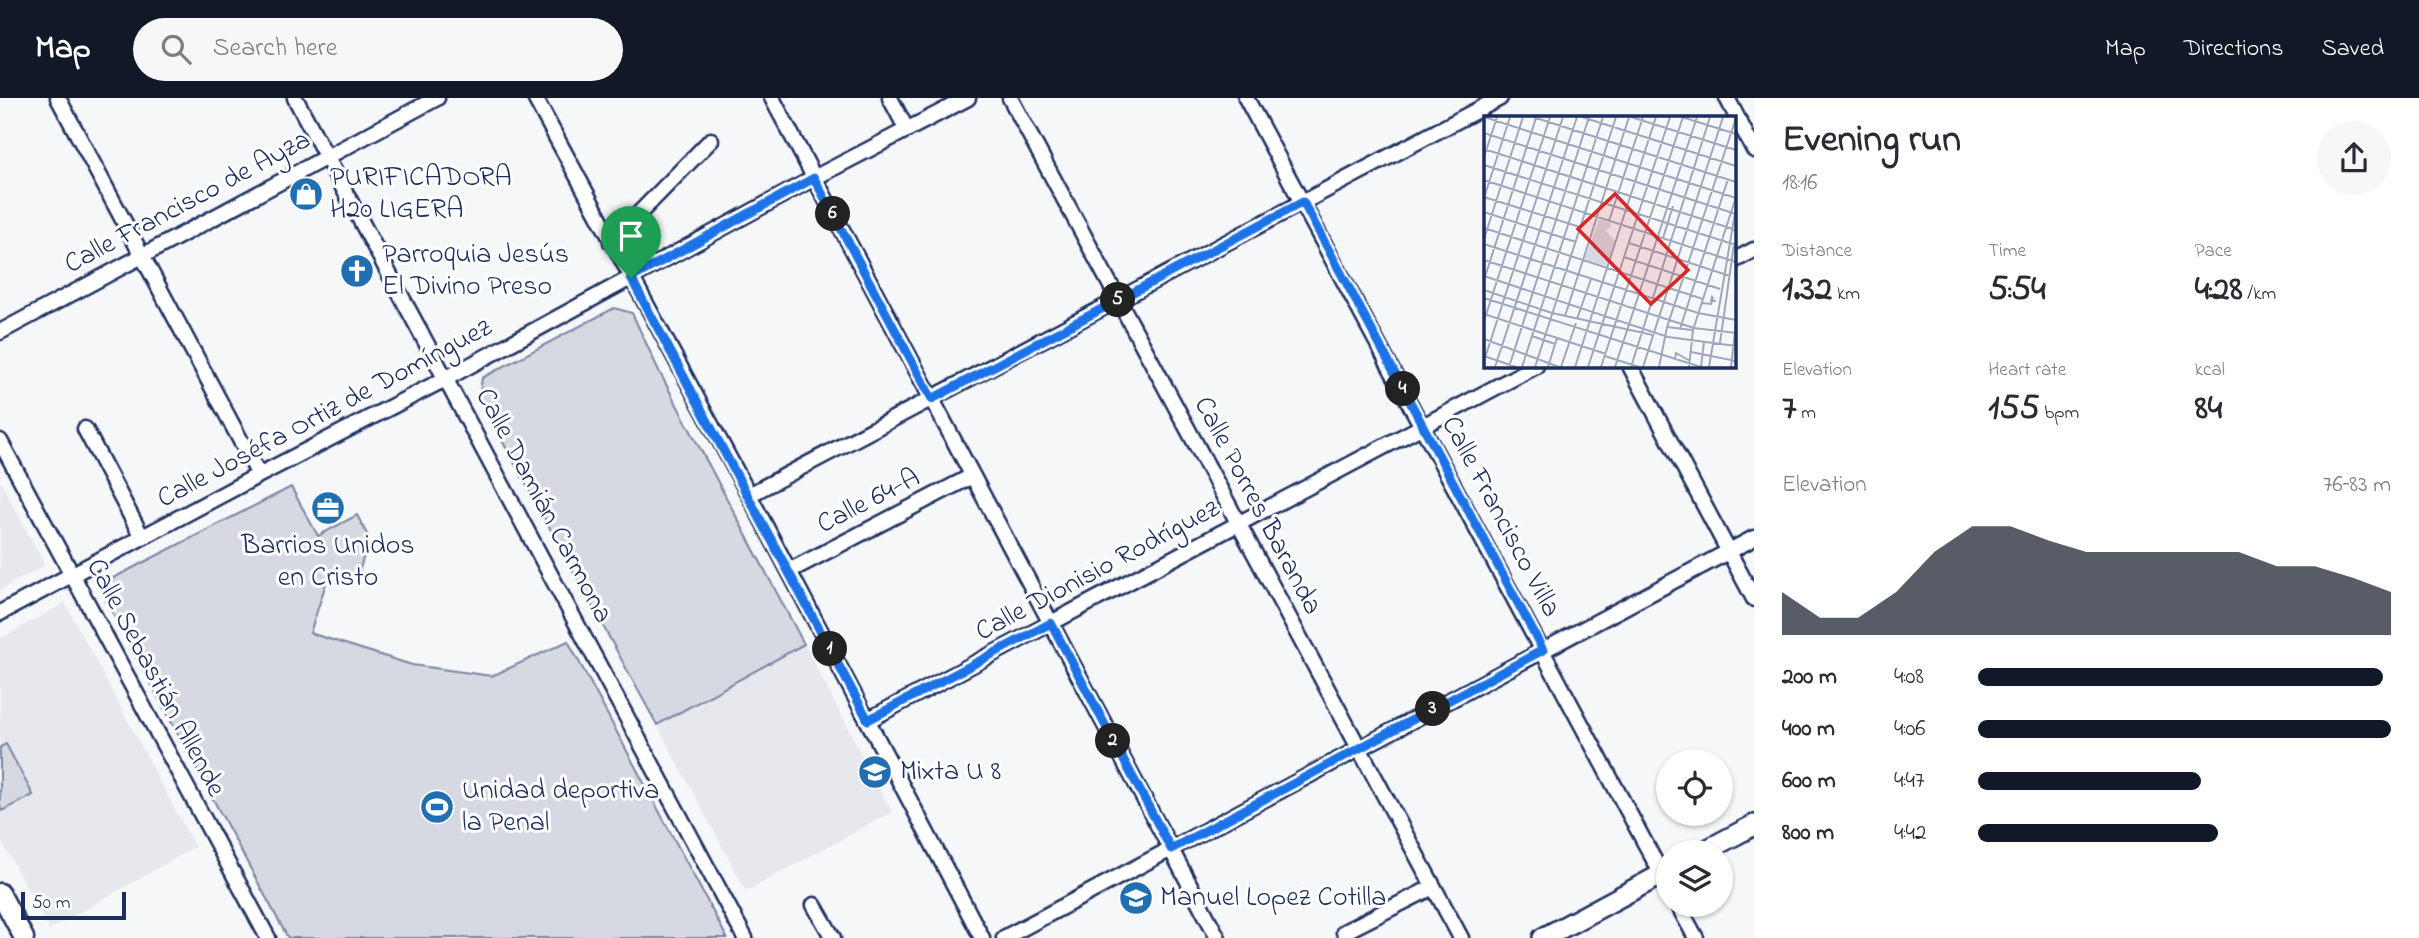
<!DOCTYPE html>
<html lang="en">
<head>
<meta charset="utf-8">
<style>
  :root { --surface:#fff; --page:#f7f7f7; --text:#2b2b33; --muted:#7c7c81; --accent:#111827 }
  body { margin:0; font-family:"Indie Flower",sans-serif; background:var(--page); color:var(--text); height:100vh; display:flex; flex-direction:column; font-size:26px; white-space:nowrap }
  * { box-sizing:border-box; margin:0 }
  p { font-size:23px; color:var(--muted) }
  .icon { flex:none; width:38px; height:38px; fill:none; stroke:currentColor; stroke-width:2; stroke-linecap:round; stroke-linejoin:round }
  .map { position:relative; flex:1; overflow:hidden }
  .details { display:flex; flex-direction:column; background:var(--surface); width:665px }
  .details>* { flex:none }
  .controls { position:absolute; left:1656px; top:651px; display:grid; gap:14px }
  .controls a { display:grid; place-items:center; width:77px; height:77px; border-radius:50%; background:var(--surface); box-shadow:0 2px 5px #0004; font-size:35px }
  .scale { position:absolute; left:21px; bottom:18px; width:105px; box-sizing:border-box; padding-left:7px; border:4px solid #1b2f5e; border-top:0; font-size:19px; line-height:24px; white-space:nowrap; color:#1b2f5e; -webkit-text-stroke:5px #fff; paint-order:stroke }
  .pin { position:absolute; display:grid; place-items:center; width:60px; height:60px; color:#fff; margin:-72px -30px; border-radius:50% 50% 50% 0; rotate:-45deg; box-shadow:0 0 7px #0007 }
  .pin .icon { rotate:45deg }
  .km { position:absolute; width:35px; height:35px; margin:-18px; border-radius:50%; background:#222; color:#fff; font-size:19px; line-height:35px; text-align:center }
  .round { display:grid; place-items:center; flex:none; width:74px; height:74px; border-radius:37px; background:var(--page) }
  .head { display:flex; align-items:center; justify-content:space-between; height:119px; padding:0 28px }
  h1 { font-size:38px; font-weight:700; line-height:52px }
  .figures { display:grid; grid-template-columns:repeat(3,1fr); gap:10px; height:119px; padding:7px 28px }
  .figures div { display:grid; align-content:center }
  .figures b { font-size:35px; font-weight:700 }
  .figures small { font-size:19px; font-weight:400 }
  .figures p { font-size:19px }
  .chart { height:196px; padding:14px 28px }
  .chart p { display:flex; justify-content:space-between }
  .chart svg { width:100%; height:126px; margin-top:7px; fill:var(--accent); opacity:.7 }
  ul { padding:0 28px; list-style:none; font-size:23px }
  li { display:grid; grid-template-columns:112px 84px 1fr; align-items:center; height:52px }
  li i { height:18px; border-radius:9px; background:var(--accent) }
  header { display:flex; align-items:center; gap:42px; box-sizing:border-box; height:98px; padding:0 35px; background:var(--accent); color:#fff }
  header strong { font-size:33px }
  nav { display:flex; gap:38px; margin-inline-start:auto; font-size:24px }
  .search { width:490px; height:63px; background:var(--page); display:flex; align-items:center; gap:18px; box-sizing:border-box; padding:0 24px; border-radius:38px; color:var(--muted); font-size:26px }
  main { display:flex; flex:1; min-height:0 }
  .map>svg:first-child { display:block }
  .built { fill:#e6e8ee }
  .green { fill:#d6d9e2; stroke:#7884a0; stroke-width:2 }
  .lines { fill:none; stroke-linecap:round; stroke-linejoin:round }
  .minor-casing { stroke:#1b2f5e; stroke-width:19 }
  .tertiary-casing { stroke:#1b2f5e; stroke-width:23 }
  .secondary-casing { stroke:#1b2f5e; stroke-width:24 }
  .minor { stroke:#fff; stroke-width:14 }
  .tertiary { stroke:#fff; stroke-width:18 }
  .secondary { stroke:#fff; stroke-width:19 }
  .route-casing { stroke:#fff; stroke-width:14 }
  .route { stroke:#1a73e8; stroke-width:9 }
  .labels { text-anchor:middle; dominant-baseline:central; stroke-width:6; stroke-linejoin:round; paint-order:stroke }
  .poi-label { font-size:28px; fill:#1b2f5e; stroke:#fff; text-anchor:start }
  .street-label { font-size:28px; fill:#1b2f5e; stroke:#fff }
  .inset-road { fill:none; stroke:#9ea7bb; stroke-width:2 }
  .view { fill:#d62828; fill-opacity:0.15; stroke:#d62828; stroke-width:3.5 }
  .inset-edge { fill:none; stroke:#1b2f5e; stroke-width:3.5 }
</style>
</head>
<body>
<header>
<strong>Map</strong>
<div class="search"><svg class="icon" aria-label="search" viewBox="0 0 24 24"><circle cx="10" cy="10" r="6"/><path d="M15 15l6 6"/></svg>Search here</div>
<nav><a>Map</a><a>Directions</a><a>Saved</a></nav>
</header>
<main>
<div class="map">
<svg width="1754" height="840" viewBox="0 0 1754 840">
  <rect width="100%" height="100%" fill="#f6f7f9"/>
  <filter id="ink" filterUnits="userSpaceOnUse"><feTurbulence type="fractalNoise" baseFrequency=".0143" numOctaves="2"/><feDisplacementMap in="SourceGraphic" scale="14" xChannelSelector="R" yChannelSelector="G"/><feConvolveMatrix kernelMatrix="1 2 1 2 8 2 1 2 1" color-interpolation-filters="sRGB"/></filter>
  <g filter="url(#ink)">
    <path class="built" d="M 0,383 L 45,467 L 0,492 Z
      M 65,505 L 195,749 L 49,832 L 0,740 L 0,541 Z
      M 804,546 L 892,714 L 746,793 L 657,627 Z"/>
    <path class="green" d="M 614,210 L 632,215 L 659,273 L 804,546 L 657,627 L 479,300 L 482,280 Z
      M 291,389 L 318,438 L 357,417 L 369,440 L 357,481 L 330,473 L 310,535 L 412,567 L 492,578 L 568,543 L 727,840 L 288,840 L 105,501 L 113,480 Z
      M 6,646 L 33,697 L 2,713 L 0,709 L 0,649 Z"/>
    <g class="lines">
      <g class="minor-casing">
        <path id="minor" d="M 58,0 L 259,377
          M 295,0 L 745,840
          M 535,0 L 749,397 L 982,840
          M 772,0 L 1218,840
          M 890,0 L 907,32
          M 1010,0 L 1461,840
          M 1246,0 L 1668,788
          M 1727,0 L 1754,52
          M 611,144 L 711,42
          M 1735,162 L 1754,152
          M 0,234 L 437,0
          M 1630,268 L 1754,501
          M 85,331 L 142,439
          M 0,343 L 268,840
          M 749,397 L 1500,0
          M 789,473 L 972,378
          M 0,515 L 259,377 L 447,280 L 814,80 L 968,0
          M 868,622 L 1536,268
          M 814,807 L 833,840
          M 1678,807 L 1696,840
          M 1344,834 L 1433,789
          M 1004,840 L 1754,440"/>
      </g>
      <g class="tertiary-casing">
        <path id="tertiary" d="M 0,795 L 24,840"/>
      </g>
      <g class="secondary-casing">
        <path id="secondary" d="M 1703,754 L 1754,727
          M 1543,840 L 1668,773"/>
      </g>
      <use href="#minor" class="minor"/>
      <use href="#tertiary" class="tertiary"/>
      <use href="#secondary" class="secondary"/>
    </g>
  </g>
  <g class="lines" filter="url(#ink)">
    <g class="route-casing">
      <path id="route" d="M 814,80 L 932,301 L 1303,104 L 1543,552 L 1171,751 L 1051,525 L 868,622 L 631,180 Z"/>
    </g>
    <use href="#route" class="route"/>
  </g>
  <defs>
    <g id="shop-disc" transform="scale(1.75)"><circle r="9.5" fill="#1f6fb2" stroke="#fff"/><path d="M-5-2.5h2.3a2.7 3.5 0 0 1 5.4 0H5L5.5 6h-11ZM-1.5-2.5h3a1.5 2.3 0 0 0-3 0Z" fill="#fff"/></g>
    <g id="church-disc" transform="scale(1.75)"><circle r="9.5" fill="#1f6fb2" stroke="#fff"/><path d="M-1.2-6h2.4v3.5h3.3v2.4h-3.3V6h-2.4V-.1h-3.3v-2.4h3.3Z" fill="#fff"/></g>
    <g id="office-disc" transform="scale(1.75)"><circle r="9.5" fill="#1f6fb2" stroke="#fff"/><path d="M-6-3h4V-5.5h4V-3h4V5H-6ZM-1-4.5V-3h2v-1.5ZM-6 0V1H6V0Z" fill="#fff"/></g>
    <g id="school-disc" transform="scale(1.75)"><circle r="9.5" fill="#1f6fb2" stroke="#fff"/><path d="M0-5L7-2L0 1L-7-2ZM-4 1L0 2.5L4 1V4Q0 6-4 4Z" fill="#fff"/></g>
    <g id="stadium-disc" transform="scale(1.75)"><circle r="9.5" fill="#1f6fb2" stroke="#fff"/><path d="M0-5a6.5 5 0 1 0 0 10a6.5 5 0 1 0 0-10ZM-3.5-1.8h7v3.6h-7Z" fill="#fff"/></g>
  </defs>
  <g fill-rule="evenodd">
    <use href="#shop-disc" x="306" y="96"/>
    <use href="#church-disc" x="357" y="173"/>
    <use href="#office-disc" x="328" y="410"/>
    <use href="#school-disc" x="875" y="674"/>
    <use href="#stadium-disc" x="437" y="709"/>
    <use href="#school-disc" x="1136" y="800"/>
  </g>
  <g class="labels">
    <g class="poi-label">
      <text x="330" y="80">PURIFICADORA<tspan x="330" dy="32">H20 LIGERA</tspan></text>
      <text x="382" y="157">Parroquia Jesús<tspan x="382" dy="32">El Divino Preso</tspan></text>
      <text x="328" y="448" text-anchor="middle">Barrios Unidos<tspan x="328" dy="32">en Cristo</tspan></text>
      <text x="900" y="674">Mixta U 8</text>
      <text x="462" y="693">Unidad deportiva<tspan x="462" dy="32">la Penal</tspan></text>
      <text x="1160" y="800">Manuel Lopez Cotilla</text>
    </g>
    <g class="street-label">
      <text transform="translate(188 105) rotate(-28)">Calle Francisco de Ayza</text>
      <text transform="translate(325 316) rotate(-28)">Calle Joséfa Ortiz de Domínguez</text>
      <text transform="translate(869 404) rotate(-27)">Calle 64-A</text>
      <text transform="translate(543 408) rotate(62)">Calle Damián Carmona</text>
      <text transform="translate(1257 408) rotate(62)">Calle Porres Baranda</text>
      <text transform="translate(1500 419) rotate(62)">Calle Francisco Villa</text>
      <text transform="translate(1098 473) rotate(-28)">Calle Dionisio Rodríguez</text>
      <text transform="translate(155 580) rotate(62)">Calle Sebastián Allende</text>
    </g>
  </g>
  <g transform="translate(1484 18)">
    <rect width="252" height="252" fill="#f6f7f9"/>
    <path d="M 115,103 L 126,107 L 127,112 L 121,114 L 131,125 L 123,150 L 100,144 Z" fill="#d6d9e2"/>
    <path class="inset-road" d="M 0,1 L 252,82M 49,1 L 252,66M 98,1 L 252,50M 147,1 L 252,34M 198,1 L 252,18M 0,17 L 252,98M 0,33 L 252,114M 0,41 L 13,1M 0,49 L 252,129M 0,64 L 252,146M 0,81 L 96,111M 0,82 L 26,1M 0,96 L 92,126M 125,105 L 159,1M 0,112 L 219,183M 179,122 L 189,90M 0,123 L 39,1M 145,127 L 246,160M 0,128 L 214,197 L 252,204M 140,141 L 236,173M 0,144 L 210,212 L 252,217M 0,160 L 184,221 L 252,230M 0,164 L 52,2M 0,174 L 68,197 L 169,219M 0,182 L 217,251M 218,187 L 227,188 L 229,182 L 228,181 L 227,185 L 232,185M 0,198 L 122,238M 81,200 L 145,1M 93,203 L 107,163M 0,205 L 66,1M 183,211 L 208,214M 196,213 L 244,63M 48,220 L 71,228M 0,223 L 75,251M 236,227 L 250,128M 207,236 L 252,245M 0,240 L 32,251M 121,240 L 155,251M 191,244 L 192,237 L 206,245M 0,245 L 79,1M 11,251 L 93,1M 25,251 L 105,1M 38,251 L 119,1M 51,251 L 132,1M 64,251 L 73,222M 77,251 L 92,207M 91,251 L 172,1M 104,251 L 186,1M 117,251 L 199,1M 131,251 L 213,1M 147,251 L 226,1M 159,251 L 239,1M 175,251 L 183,211 L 252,2M 205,251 L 209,214 L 252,81M 217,251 L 220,226M 225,251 L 251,97M 247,251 L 252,207"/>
    <path class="view" d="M 131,78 L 204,154 L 167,188 L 94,113 Z"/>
    <rect width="252" height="252" class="inset-edge"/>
  </g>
</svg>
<div class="controls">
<a><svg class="icon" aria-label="locate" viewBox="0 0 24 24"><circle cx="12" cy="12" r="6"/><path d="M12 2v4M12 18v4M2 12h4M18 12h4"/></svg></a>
<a><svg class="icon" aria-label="layers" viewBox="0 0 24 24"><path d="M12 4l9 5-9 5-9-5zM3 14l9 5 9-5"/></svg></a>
</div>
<div class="scale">50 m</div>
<div class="pin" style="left:631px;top:180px;background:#1e9e55"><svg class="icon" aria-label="arrive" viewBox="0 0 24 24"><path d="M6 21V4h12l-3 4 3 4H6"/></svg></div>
<b class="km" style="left:830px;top:551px">1</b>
<b class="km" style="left:1113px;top:643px">2</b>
<b class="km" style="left:1433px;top:611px">3</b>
<b class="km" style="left:1403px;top:291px">4</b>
<b class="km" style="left:1118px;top:202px">5</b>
<b class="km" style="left:833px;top:116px">6</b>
</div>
<section class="details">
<div class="head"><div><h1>Evening run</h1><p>18:16</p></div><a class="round"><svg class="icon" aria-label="share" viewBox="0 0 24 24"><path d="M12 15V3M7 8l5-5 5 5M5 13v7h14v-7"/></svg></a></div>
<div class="figures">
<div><p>Distance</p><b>1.32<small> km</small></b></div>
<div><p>Time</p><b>5:54</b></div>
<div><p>Pace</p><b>4:28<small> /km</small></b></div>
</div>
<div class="figures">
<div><p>Elevation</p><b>7<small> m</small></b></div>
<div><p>Heart rate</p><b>155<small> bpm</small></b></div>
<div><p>kcal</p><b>84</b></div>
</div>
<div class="chart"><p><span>Elevation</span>76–83 m</p>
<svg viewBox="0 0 160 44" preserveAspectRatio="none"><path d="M0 44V29L10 38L20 38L30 29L40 15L50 6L60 6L70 11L80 15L90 15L100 15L110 15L120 15L130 20L140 20L150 24L160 29V44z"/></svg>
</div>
<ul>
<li><b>200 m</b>4:08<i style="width:98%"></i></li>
<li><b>400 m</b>4:06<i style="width:100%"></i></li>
<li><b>600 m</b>4:47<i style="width:54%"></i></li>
<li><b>800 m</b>4:42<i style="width:58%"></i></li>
</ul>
</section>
</main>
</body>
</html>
